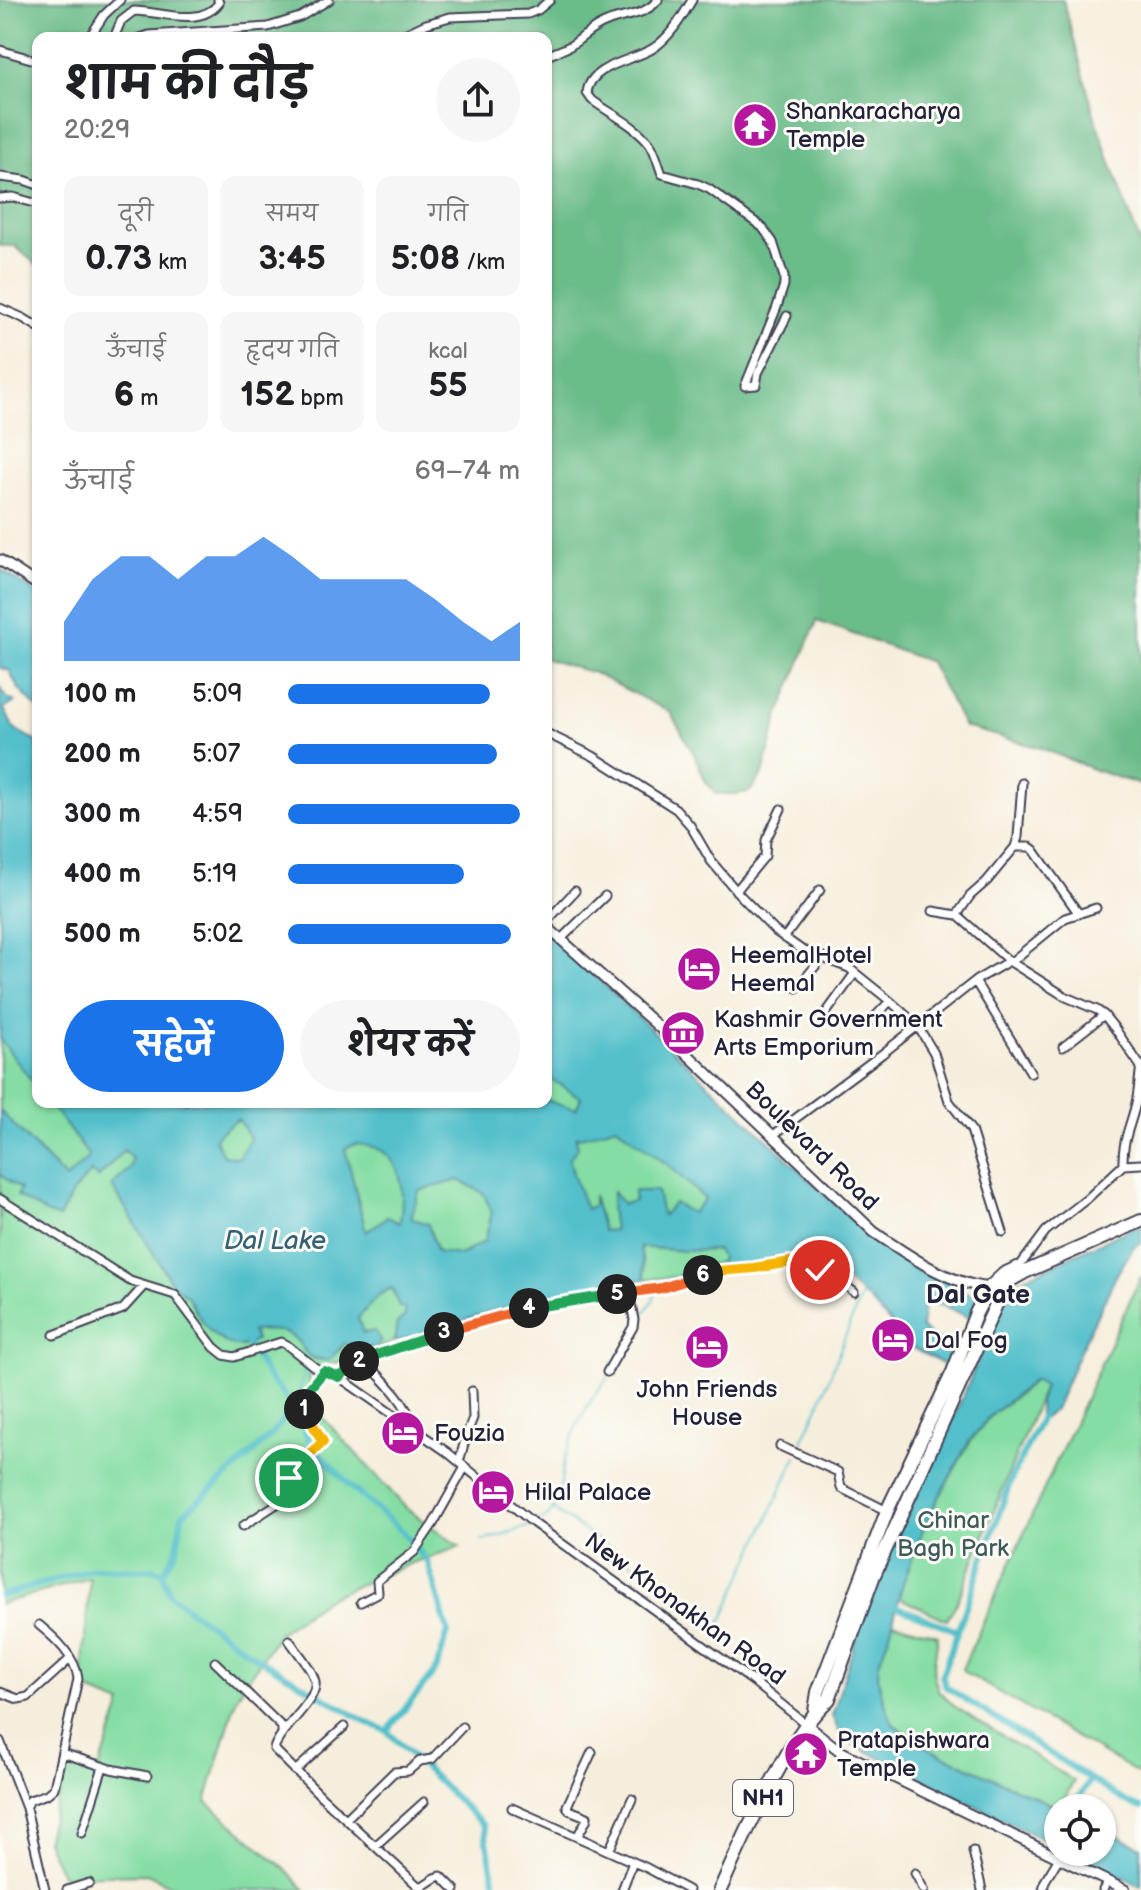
<!DOCTYPE html>
<html lang="hi">
<head>
<meta charset="utf-8">
<style>
  :root { --surface:#fff; --page:#f6f6f6; --text:#202124; --muted:#757577; --accent:#1a73e8 }
  body { margin:0; font-family:"Balsamiq Sans","Playpen Sans Deva",sans-serif; background:var(--page); color:var(--text); height:100vh; display:flex; flex-direction:column; font-size:30px; white-space:nowrap }
  * { box-sizing:border-box; margin:0 }
  p { font-size:26px; color:var(--muted) }
  .icon { flex:none; width:44px; height:44px; fill:none; stroke:currentColor; stroke-width:2; stroke-linecap:round; stroke-linejoin:round }
  .map { position:relative; flex:1; overflow:hidden }
  .drawer { position:absolute; left:32px; top:32px; width:520px; height:1076px; display:flex; flex-direction:column; background:var(--surface); border-radius:16px; box-shadow:0 2px 6px #0004 }
  .drawer>* { flex:none }
  .buttons { position:absolute; left:1044px; top:1794px; display:grid; gap:16px }
  .buttons a { display:grid; place-items:center; width:72px; height:72px; border-radius:50%; background:var(--surface); box-shadow:0 2px 6px #0004; font-size:40px }
  .pin { position:absolute; display:grid; place-items:center; width:68px; height:68px; color:#fff; margin:-34px; border:4px solid #fff; border-radius:50%; box-shadow:0 2px 8px #0007 }
  .km { position:absolute; width:40px; height:40px; margin:-20px; border-radius:50%; background:#222; color:#fff; font-size:22px; line-height:40px; text-align:center }
  .round { display:grid; place-items:center; flex:none; width:84px; height:84px; border-radius:42px; background:var(--page) }
  .summary { display:flex; align-items:center; justify-content:space-between; height:136px; padding:0 32px }
  h1 { font-size:44px; font-weight:700; line-height:60px }
  .stats { display:grid; grid-template-columns:repeat(3,1fr); gap:12px; height:136px; padding:8px 32px }
  .stats div { display:grid; align-content:center; border-radius:16px; background:var(--page); text-align:center }
  .stats b { font-size:34px; font-weight:700 }
  .stats small { font-size:22px; font-weight:400 }
  .stats p { font-size:22px }
  .chart { height:224px; padding:16px 32px }
  .chart p { display:flex; justify-content:space-between }
  .chart svg { width:100%; height:144px; margin-top:8px; fill:var(--accent); opacity:.7 }
  .button { display:flex; gap:16px; margin-top:auto; padding:16px 32px }
  .button a { flex:1; height:92px; border-radius:48px; background:var(--accent); color:#fff; font-size:32px; font-weight:700; line-height:92px; text-align:center }
  .button a+a { background:var(--page); color:var(--text) }
  ul { padding:0 32px; list-style:none; font-size:26px }
  li { display:grid; grid-template-columns:128px 96px 1fr; align-items:center; height:60px }
  li i { height:20px; border-radius:10px; background:var(--accent) }
  .map>svg:first-child { display:block }
  .green { fill:#84dda3; stroke:#53806f; stroke-width:2 }
  .forest { fill:#6bbc89; stroke:#466f62; stroke-width:2 }
  .water { fill:#52bfcb; stroke:#3a7083; stroke-width:2; fill-rule:evenodd }
  .lines { fill:none; stroke-linecap:round; stroke-linejoin:round }
  .stream { stroke:#52bfcb; stroke-width:2 }
  .canal { stroke:#52bfcb; stroke-width:6 }
  .street-casing { stroke:#424153; stroke-width:11 }
  .secondary-casing { stroke:#424153; stroke-width:13 }
  .highway-casing { stroke:#424153; stroke-width:16 }
  .street { stroke:#fff; stroke-width:7 }
  .secondary { stroke:#fff; stroke-width:9 }
  .highway { stroke:#fff; stroke-width:12 }
  .split-1-casing { stroke:#fff; stroke-width:16 }
  .split-2-casing { stroke:#fff; stroke-width:16 }
  .split-3-casing { stroke:#fff; stroke-width:16 }
  .split-4-casing { stroke:#fff; stroke-width:16 }
  .split-5-casing { stroke:#fff; stroke-width:16 }
  .split-6-casing { stroke:#fff; stroke-width:16 }
  .split-7-casing { stroke:#fff; stroke-width:16 }
  .split-8-casing { stroke:#fff; stroke-width:16 }
  .split-1 { stroke:#f5b400; stroke-width:10 }
  .split-2 { stroke:#22a559; stroke-width:10 }
  .split-3 { stroke:#22a559; stroke-width:10 }
  .split-4 { stroke:#f0652b; stroke-width:10 }
  .split-5 { stroke:#22a559; stroke-width:10 }
  .split-6 { stroke:#f0652b; stroke-width:10 }
  .split-7 { stroke:#f5b400; stroke-width:10 }
  .split-8 { stroke:#f5b400; stroke-width:10 }
  .labels { text-anchor:middle; dominant-baseline:central; stroke-width:6; stroke-linejoin:round; paint-order:stroke }
  .shield { fill:#fdfcf7; stroke:#646373; stroke-width:2 }
  .shield-label { font-size:22px; font-weight:bold; fill:#22223b }
  .poi-label { font-size:24px; fill:#22223b; stroke:#fdfcf7; text-anchor:start }
  .street-label { font-size:24px; fill:#22223b; stroke:#fdfcf7 }
  .park-label { font-size:24px; fill:#3f5a5a; stroke:#fdfcf7 }
  .water-label { font-size:26px; font-style:italic; fill:#356175; stroke:#fdfcf7 }
  .neighbourhood-label { font-size:26px; font-weight:bold; fill:#22223b; stroke:#fdfcf7 }
</style>
</head>
<body>
<div class="map">
<svg width="1141" height="1890" viewBox="0 0 1141 1890">
  <rect width="100%" height="100%" fill="#fdfcf7"/>
  <filter id="ink" filterUnits="userSpaceOnUse"><feTurbulence type="fractalNoise" baseFrequency=".0125" numOctaves="2"/><feDisplacementMap in="SourceGraphic" scale="16" xChannelSelector="R" yChannelSelector="G"/><feConvolveMatrix kernelMatrix="1 2 1 2 8 2 1 2 1" color-interpolation-filters="sRGB"/></filter>
  <filter id="wash" filterUnits="userSpaceOnUse"><feTurbulence type="fractalNoise" baseFrequency=".006" numOctaves="4" result="noise"/><feDisplacementMap in="SourceGraphic" scale="32" xChannelSelector="R" yChannelSelector="G"/><feGaussianBlur stdDeviation="1.8" result="paint"/><feColorMatrix in="noise" values="0 0 0 0 0 0 0 0 0 0 0 0 0 0 0 0 0 1.4 0 .05"/><feComposite in="paint" operator="in"/></filter>
  <g filter="url(#wash)">
    <rect width="100%" height="100%" fill="#f6eedc"/>
    <path class="green" d="M 0,929 L 38,979 L 38,1102 L 546,1102 L 546,1014 L 812,1232 L 673,1277 L 579,1284 L 394,1342 L 368,1353 L 315,1369 L 309,1377 L 314,1408 L 407,1509 L 460,1547 L 412,1563 L 327,1598 L 279,1633 L 237,1696 L 206,1802 L 283,1867 L 305,1890 L 181,1890 L 147,1874 L 63,1876 L 46,1841 L 69,1757 L 99,1769 L 122,1704 L 81,1688 L 90,1578 L 0,1604 Z
      M 1141,1276 L 1141,1775 L 964,1672 L 962,1669 Z
      M 1034,1380 L 1044,1386 L 958,1600 L 947,1620 L 899,1598 C 907,1558 927,1519 947,1483 C 959,1461 970,1439 987,1420 C 1001,1404 1021,1395 1034,1380 Z
      M 893,1622 L 938,1635 L 933,1672 L 938,1690 L 954,1706 L 1074,1781 L 1059,1808 L 928,1749 L 892,1723 L 880,1689 L 878,1676 L 879,1663 Z"/>
    <path class="forest" d="M 0,0 L 1063,0 L 1096,121 L 1141,246 L 1141,785 L 1095,770 L 1041,748 L 964,727 L 930,662 L 817,621 L 779,714 L 763,774 L 750,791 L 738,794 L 716,794 L 706,782 L 695,756 L 670,712 L 594,673 L 546,659 L 546,38 L 38,38 L 38,266 L 15,246 L 0,246 Z"/>
    <path class="water" d="M 0,569 L 38,594 L 38,709 L 18,688 L 9,670 L 0,668 Z
      M 0,686 L 6,698 L 15,702 L 4,709 L 14,729 L 38,742 L 38,1089 L 0,1039 Z
      M 546,933 L 598,979 L 872,1239 L 974,1296 L 977,1300 L 997,1307 L 1013,1283 L 1141,1224 L 1141,1243 L 1134,1246 L 1116,1276 L 1081,1348 L 1055,1409 L 1044,1418 L 1039,1416 L 1039,1402 L 1044,1386 L 1034,1380 L 988,1418 L 969,1442 L 926,1521 L 901,1589 L 891,1630 L 879,1663 L 878,1676 L 880,1689 L 892,1723 L 915,1741 L 929,1749 L 1059,1808 L 1058,1847 L 850,1743 L 841,1736 L 832,1716 C 846,1671 859,1625 876,1582 C 912,1493 965,1410 992,1318 L 974,1309 L 970,1318 C 956,1311 940,1302 924,1304 L 921,1328 L 934,1338 L 954,1347 L 947,1366 L 912,1348 L 868,1299 L 838,1275 L 806,1260 L 774,1257 L 759,1263 L 724,1267 L 719,1263 L 721,1257 L 717,1250 L 683,1251 L 640,1247 L 645,1279 L 575,1290 L 493,1311 L 394,1342 L 397,1323 L 405,1316 L 405,1309 L 399,1307 L 392,1288 L 380,1294 L 358,1318 L 363,1333 L 375,1331 L 381,1342 L 374,1348 L 344,1344 L 329,1360 C 298,1362 308,1342 286,1333 C 278,1329 262,1331 252,1331 L 256,1340 C 232,1357 211,1335 198,1315 C 194,1309 192,1303 188,1297 C 184,1293 178,1289 173,1285 L 112,1186 L 130,1168 L 132,1159 L 124,1150 L 98,1178 L 91,1172 L 73,1192 L 59,1218 L 46,1213 L 17,1196 L 20,1189 L 0,1175 L 0,1111 L 66,1179 L 89,1156 L 48,1102 L 546,1102 L 546,1100 L 576,1109 L 581,1098 L 546,1076 ZM 238,1119 L 250,1138 L 239,1158 L 223,1155 L 215,1139 L 219,1133 ZM 616,1126 L 668,1165 L 705,1199 L 692,1213 L 674,1203 L 663,1215 L 661,1211 L 657,1191 L 634,1191 L 634,1201 L 623,1204 L 613,1192 L 611,1209 L 614,1230 L 603,1231 L 593,1195 L 593,1206 L 586,1209 L 574,1177 L 569,1158 L 578,1148 L 576,1137 L 589,1135 ZM 357,1144 C 364,1145 376,1146 382,1151 C 406,1167 403,1199 400,1223 L 387,1217 L 366,1232 L 345,1148 ZM 459,1180 L 484,1194 L 492,1213 L 484,1242 L 460,1255 L 437,1252 L 428,1224 L 411,1218 L 419,1191 Z
      M 1102,1829 L 1141,1847 L 1141,1886 L 1068,1852 L 1102,1852 Z"/>
    <g class="lines">
      <path class="stream" d="M 637,1320 C 648,1310 656,1299 658,1284 L 721,1264
        M 294,1407 L 307,1365
        M 798,1450 L 820,1402 L 862,1293
        M 552,1509 L 721,1623 L 796,1456
        M 536,1523 C 537,1522 546,1517 547,1517 C 563,1502 560,1475 565,1456 C 572,1435 583,1411 596,1393 C 605,1381 611,1376 617,1361
        M 482,1541 L 530,1526"/>
      <path class="canal" d="M 248,1345 L 268,1377 L 294,1407 L 310,1443 L 350,1486 L 403,1532 L 428,1563 L 448,1632 L 436,1670 L 387,1731
        M 1044,1411 L 1011,1480 L 942,1675 L 946,1687 L 1128,1803 L 1141,1808
        M 163,1573 L 177,1549 L 182,1515 L 244,1461 L 272,1434 L 294,1407
        M 0,1596 L 96,1568 L 137,1570 L 154,1569 L 163,1573 L 169,1593 L 192,1612 L 254,1656 L 366,1722 L 387,1731 L 484,1826 L 496,1890
        M 890,1604 L 957,1631
        M 1072,1808 L 1091,1779"/>
    </g>
  </g>
  <g filter="url(#ink)">
    <g class="lines">
      <g class="street-casing">
        <path id="street" d="M 692,0 C 682,17 670,38 652,49 C 632,61 590,65 587,93 L 592,100 C 609,113 637,126 650,144 C 656,153 658,164 662,174 L 698,184 L 709,189 L 762,227 L 773,242 L 784,277 L 784,285 L 777,307 L 745,386 L 756,385 L 758,373 L 787,316
          M 89,38 L 104,15 L 120,0
          M 114,38 L 121,21 L 134,11 C 160,11 200,28 219,3 L 218,0
          M 140,38 L 149,35 L 268,27 L 300,17 L 329,0
          M 396,38 L 426,24 L 450,17 L 528,14 L 538,10 L 550,0
          M 0,50 L 38,61
          M 546,56 C 554,53 562,50 570,46 C 583,38 592,27 607,22 C 626,14 643,17 658,0
          M 0,177 L 24,180 L 38,185
          M 0,198 L 13,197 L 38,204
          M 0,308 L 23,318 L 38,327
          M 546,733 L 593,756 L 676,809 L 690,825 L 711,861 L 739,894 L 775,931 L 802,950 L 849,968 L 890,1001 L 917,1025 L 934,1053 L 949,1101 L 971,1130 L 1003,1232
          M 1022,783 L 1018,837 L 1015,847 L 1030,847 L 1034,850 L 1079,914
          M 736,891 L 765,856 L 766,840 L 781,809
          M 933,911 L 957,915 L 1009,961 L 1066,997 L 1097,1010 L 1104,1015 L 1116,1030 L 1141,1067
          M 957,915 L 970,896 L 987,881 L 1015,847
          M 546,922 L 575,891
          M 562,938 L 605,896
          M 784,938 L 820,890
          M 1011,962 L 1065,918 L 1096,908
          M 975,981 L 1031,1073
          M 797,988 L 823,957
          M 826,1013 L 855,973
          M 871,1021 L 890,1001
          M 1063,1047 L 1104,1015
          M 1141,1065 C 1139,1077 1139,1090 1136,1103 C 1131,1125 1122,1140 1123,1165 L 1141,1164
          M 772,1136 L 882,1054 L 975,981 L 1009,961
          M 0,1199 L 130,1281 L 175,1295 L 214,1347 L 224,1355 L 234,1357 L 281,1342 L 287,1345 L 317,1369 L 339,1377 L 447,1452 L 532,1522 L 754,1682 L 807,1725
          M 1019,1267 L 1046,1231 L 1088,1198 L 1123,1165
          M 54,1335 L 123,1309 L 143,1287
          M 363,1359 C 387,1384 402,1396 416,1429
          M 607,1372 L 633,1327 L 634,1320 L 629,1292
          M 339,1377 L 351,1366 L 363,1359 L 519,1310 L 662,1288 L 718,1271 L 796,1262 L 832,1275 L 854,1292
          M 780,1446 L 838,1472 L 841,1488 L 887,1511
          M 459,1462 L 467,1433 L 473,1418 L 472,1391
          M 243,1526 L 292,1494 L 294,1490 L 289,1478 L 290,1472 L 323,1442 C 302,1401 290,1411 324,1371
          M 361,1602 L 378,1593 L 377,1581 L 414,1552 L 433,1524 L 465,1467
          M 39,1625 C 55,1638 76,1657 78,1679 L 54,1788 L 47,1794 L 30,1800 L 26,1808 L 45,1890
          M 289,1640 C 297,1652 309,1664 314,1678 C 323,1698 279,1728 274,1749 L 322,1797 L 417,1885 L 421,1887 L 435,1878 L 441,1876 L 455,1890
          M 215,1662 L 282,1727 L 282,1732
          M 0,1692 L 18,1699 L 28,1697 L 70,1659
          M 0,1741 L 26,1808
          M 62,1753 L 111,1769 L 147,1776
          M 295,1771 L 344,1727
          M 512,1808 L 647,1868 L 688,1890
          M 346,1819 L 394,1772 L 408,1771 L 420,1761 L 432,1759 L 462,1727
          M 82,1833 L 103,1767
          M 577,1837 L 586,1821 L 587,1817 L 569,1810 L 567,1806 L 592,1752
          M 375,1846 L 424,1802
          M 609,1851 L 632,1799
          M 973,1851 L 982,1890
          M 915,1873 L 924,1890
          M 67,1890 L 89,1883
          M 622,1890 L 633,1862
          M 1043,1890 L 1045,1881 L 1059,1858
          M 1103,1890 L 1107,1882"/>
      </g>
      <g class="secondary-casing">
        <path id="secondary" d="M 0,560 L 38,585
          M 546,926 L 661,1029 L 874,1232 C 908,1255 951,1286 993,1288
          M 807,1725 L 840,1751 L 1125,1890"/>
      </g>
      <g class="highway-casing">
        <path id="highway" d="M 815,1711 L 818,1692 L 887,1511 L 953,1372 L 976,1313 L 989,1288 L 1004,1274 L 1017,1268
          M 720,1890 C 737,1851 755,1813 775,1776 C 790,1748 806,1720 829,1699 L 874,1575 L 1004,1287 L 1009,1281 L 1025,1272 L 1141,1221"/>
      </g>
      <use href="#street" class="street"/>
      <use href="#secondary" class="secondary"/>
      <use href="#highway" class="highway"/>
    </g>
  </g>
  <g class="lines" filter="url(#ink)">
    <g class="split-1-casing">
      <path id="split-1" d="M 289,1478 L 290,1472 L 323,1442 L 304,1409"/>
    </g>
    <g class="split-2-casing">
      <path id="split-2" d="M 304,1409 L 302,1401 L 303,1396 L 324,1371 L 339,1377 L 359,1361"/>
    </g>
    <g class="split-3-casing">
      <path id="split-3" d="M 359,1361 L 444,1332"/>
    </g>
    <g class="split-4-casing">
      <path id="split-4" d="M 444,1332 L 529,1308"/>
    </g>
    <g class="split-5-casing">
      <path id="split-5" d="M 529,1308 L 617,1294"/>
    </g>
    <g class="split-6-casing">
      <path id="split-6" d="M 617,1294 L 662,1288 L 703,1275"/>
    </g>
    <g class="split-7-casing">
      <path id="split-7" d="M 703,1275 L 718,1271 L 754,1268 L 791,1262"/>
    </g>
    <g class="split-8-casing">
      <path id="split-8" d="M 791,1262 L 804,1263 L 820,1270"/>
    </g>
    <use href="#split-1" class="split-1"/>
    <use href="#split-2" class="split-2"/>
    <use href="#split-3" class="split-3"/>
    <use href="#split-4" class="split-4"/>
    <use href="#split-5" class="split-5"/>
    <use href="#split-6" class="split-6"/>
    <use href="#split-7" class="split-7"/>
    <use href="#split-8" class="split-8"/>
  </g>
  <defs>
    <g id="temple-disc" transform="scale(2.3)"><circle r="9.5" fill="#b5179e" stroke="#fdfcf7"/><path d="M0-6L5-2H3V0L6.5 2.5H4V6H1.5V3h-3V6H-4V2.5H-6.5L-3 0V-2H-5Z" fill="#fff"/></g>
    <g id="hotel-disc" transform="scale(2.3)"><circle r="9.5" fill="#b5179e" stroke="#fdfcf7"/><path d="M-6-4.5h1.5V1H6V5H4.5V3h-9V5H-6ZM-4 0a1.8 1.8 0 1 1 3.6 0ZM.5 0V-2.5h3Q6-2.5 6 0Z" fill="#fff"/></g>
    <g id="museum-disc" transform="scale(2.3)"><circle r="9.5" fill="#b5179e" stroke="#fdfcf7"/><path d="M0-6L6-3V-2H-6V-3ZM-5-1h2V3h-2ZM-1-1h2V3h-2ZM3-1h2V3H3ZM-6 4H6V6H-6Z" fill="#fff"/></g>
  </defs>
  <g fill-rule="evenodd">
    <use href="#temple-disc" x="755" y="125"/>
    <use href="#hotel-disc" x="699" y="969"/>
    <use href="#museum-disc" x="683" y="1033"/>
    <use href="#hotel-disc" x="893" y="1340"/>
    <use href="#hotel-disc" x="707" y="1347"/>
    <use href="#hotel-disc" x="403" y="1433"/>
    <use href="#hotel-disc" x="493" y="1492"/>
    <use href="#temple-disc" x="806" y="1754"/>
  </g>
  <g class="labels">
    <rect class="shield" x="733" y="1780" width="60" height="36" rx="6"/>
    <g class="shield-label">
      <text x="763" y="1798">NH1</text>
    </g>
    <g class="poi-label">
      <text x="786" y="111">Shankaracharya<tspan x="786" dy="28">Temple</tspan></text>
      <text x="730" y="955">HeemalHotel<tspan x="730" dy="28">Heemal</tspan></text>
      <text x="714" y="1019">Kashmir Government<tspan x="714" dy="28">Arts Emporium</tspan></text>
      <text x="924" y="1340">Dal Fog</text>
      <text x="707" y="1389" text-anchor="middle">John Friends<tspan x="707" dy="28">House</tspan></text>
      <text x="434" y="1433">Fouzia</text>
      <text x="524" y="1492">Hilal Palace</text>
      <text x="837" y="1740">Pratapishwara<tspan x="837" dy="28">Temple</tspan></text>
    </g>
    <g class="street-label">
      <text transform="translate(812 1146) rotate(44)">Boulevard Road</text>
      <text transform="translate(685 1609) rotate(36)">New Khonakhan Road</text>
    </g>
    <g class="park-label">
      <text x="953" y="1520">Chinar<tspan x="953" dy="28">Bagh Park</tspan></text>
    </g>
    <g class="water-label">
      <text x="275" y="1241">Dal Lake</text>
    </g>
    <g class="neighbourhood-label">
      <text x="978" y="1295">Dal Gate</text>
    </g>
  </g>
</svg>
<div class="buttons">
<a><svg class="icon" aria-label="locate" viewBox="0 0 24 24"><circle cx="12" cy="12" r="6"/><path d="M12 2v4M12 18v4M2 12h4M18 12h4"/></svg></a>
</div>
<div class="pin" style="left:289px;top:1478px;background:#1e9e55"><svg class="icon" aria-label="arrive" viewBox="0 0 24 24"><path d="M6 21V4h12l-3 4 3 4H6"/></svg></div>
<div class="pin" style="left:820px;top:1270px;background:#d93025"><svg class="icon" aria-label="check" viewBox="0 0 24 24"><path d="M5 12l5 5 9-10"/></svg></div>
<b class="km" style="left:304px;top:1409px">1</b>
<b class="km" style="left:359px;top:1361px">2</b>
<b class="km" style="left:444px;top:1332px">3</b>
<b class="km" style="left:529px;top:1308px">4</b>
<b class="km" style="left:617px;top:1294px">5</b>
<b class="km" style="left:703px;top:1275px">6</b>
<section class="drawer">
<div class="summary"><div><h1>शाम की दौड़</h1><p>20:29</p></div><a class="round"><svg class="icon" aria-label="share" viewBox="0 0 24 24"><path d="M12 15V3M7 8l5-5 5 5M5 13v7h14v-7"/></svg></a></div>
<div class="stats">
<div><p>दूरी</p><b>0.73<small> km</small></b></div>
<div><p>समय</p><b>3:45</b></div>
<div><p>गति</p><b>5:08<small> /km</small></b></div>
</div>
<div class="stats">
<div><p>ऊँचाई</p><b>6<small> m</small></b></div>
<div><p>हृदय गति</p><b>152<small> bpm</small></b></div>
<div><p>kcal</p><b>55</b></div>
</div>
<div class="chart"><p><span>ऊँचाई</span>69–74 m</p>
<svg viewBox="0 0 160 44" preserveAspectRatio="none"><path d="M0 44V32L10 19L20 12L30 12L40 19L50 12L60 12L70 6L80 12L90 19L100 19L110 19L120 19L130 25L140 32L150 38L160 32V44z"/></svg>
</div>
<ul>
<li><b>100 m</b>5:09<i style="width:87%"></i></li>
<li><b>200 m</b>5:07<i style="width:90%"></i></li>
<li><b>300 m</b>4:59<i style="width:100%"></i></li>
<li><b>400 m</b>5:19<i style="width:76%"></i></li>
<li><b>500 m</b>5:02<i style="width:96%"></i></li>
</ul>
<div class="button"><a>सहेजें</a><a>शेयर करें</a></div>
</section>
</div>
</body>
</html>
